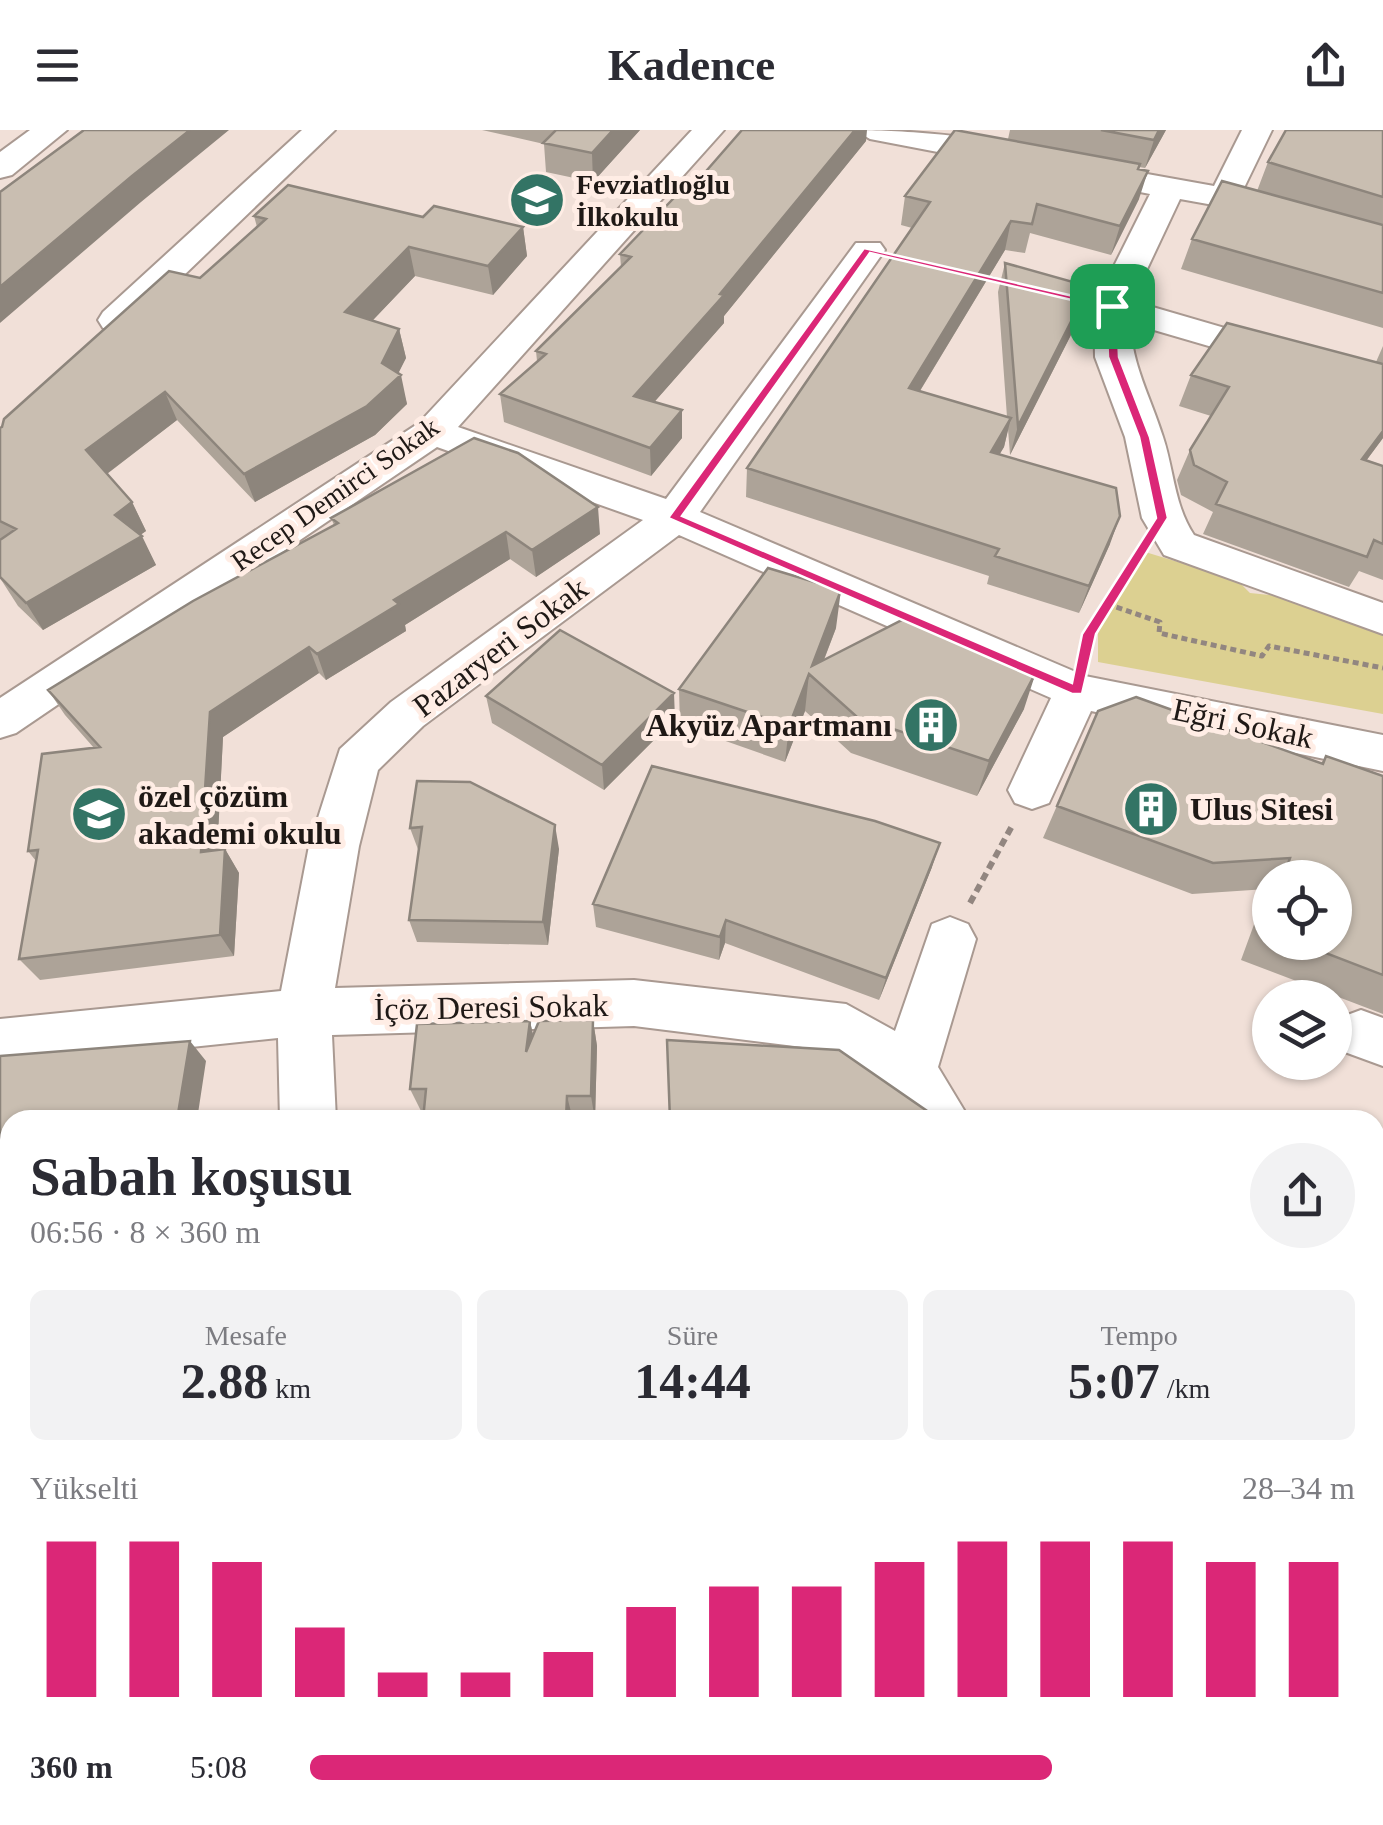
<!DOCTYPE html>
<html lang="tr">
<head>
<meta charset="utf-8">
<style>
  :root { --surface:#fff; --page:#f2f2f3; --text:#2b2b33; --muted:#7c7c81; --accent:#db2777 }
  body { margin:0; font-family:Georgia,serif; background:var(--page); color:var(--text); height:100vh; display:flex; flex-direction:column; font-size:38px; white-space:nowrap }
  * { box-sizing:border-box; margin:0 }
  p { font-size:32px; color:var(--muted) }
  .icon { flex:none; width:55px; height:55px; fill:none; stroke:currentColor; stroke-width:2; stroke-linecap:round; stroke-linejoin:round }
  .map { position:relative; flex:1; overflow:hidden }
  .drawer { position:absolute; left:0px; top:980px; width:1385px; height:715px; display:flex; flex-direction:column; background:var(--surface); border-radius:30px 30px 0 0; box-shadow:0 2px 8px #0004 }
  .drawer>* { flex:none }
  .tools { position:absolute; left:1252px; top:730px; display:grid; gap:20px }
  .tools a { display:grid; place-items:center; width:100px; height:100px; border-radius:50%; background:var(--surface); box-shadow:0 2px 8px #0004; font-size:50px }
  .pin { position:absolute; display:grid; place-items:center; width:85px; height:85px; color:#fff; margin:-42px; border-radius:20px; box-shadow:0 5px 15px #0006 }
  .round { display:grid; place-items:center; flex:none; width:105px; height:105px; border-radius:52px; background:var(--page) }
  .head { display:flex; align-items:center; justify-content:space-between; height:170px; padding:0 30px }
  h1 { font-size:55px; font-weight:700; line-height:75px }
  .stats { display:grid; grid-template-columns:repeat(3,1fr); gap:15px; height:170px; padding:10px 30px }
  .stats div { display:grid; align-content:center; border-radius:15px; background:var(--page); text-align:center }
  .stats b { font-size:50px; font-weight:700 }
  .stats small { font-size:28px; font-weight:400 }
  .stats p { font-size:28px }
  .chart { height:280px; padding:20px 30px }
  .chart p { display:flex; justify-content:space-between }
  .chart svg { width:100%; height:180px; margin-top:10px; stroke:var(--accent); stroke-width:6 }
  ul { padding:0 30px; list-style:none; font-size:32px }
  li { display:grid; grid-template-columns:160px 120px 1fr; align-items:center; height:75px }
  li i { height:25px; border-radius:12px; background:var(--accent) }
  header { display:flex; justify-content:space-between; align-items:center; height:130px; padding:0 30px; background:var(--surface); font-size:45px; font-weight:700 }
  .map>svg:first-child { display:block }
  .green { fill:#dcd091 }
  .lines { fill:none; stroke-linecap:round; stroke-linejoin:round }
  .street-casing { stroke:#a99991; stroke-width:4 }
  .secondary-casing { stroke:#a99991; stroke-width:4 }
  .path-far3 { stroke:#928680; stroke-width:4; stroke-dasharray:5 4; stroke-linecap:butt }
  .path-far2 { stroke:#928680; stroke-width:5; stroke-dasharray:6 4; stroke-linecap:butt }
  .path-far1 { stroke:#928680; stroke-width:6; stroke-dasharray:8 5; stroke-linecap:butt }
  .path { stroke:#928680; stroke-width:8; stroke-dasharray:10 6; stroke-linecap:butt }
  .street { fill:#fff; fill-rule:evenodd }
  .secondary { fill:#fff; fill-rule:evenodd }
  .wall { fill:#ada398; fill-rule:evenodd }
  .shaded-wall { fill:#8d857c }
  .building { fill:#c9beb1; stroke:#8d857c; stroke-width:2.5 }
  .route { fill:#db2777; stroke:#fff; stroke-width:2.5; fill-rule:evenodd }
  .labels { text-anchor:middle; dominant-baseline:central; stroke-width:10; stroke-linejoin:round; paint-order:stroke }
  .far-poi-label { font-size:28px; font-weight:bold; fill:#1f1916; stroke:#ffede5; text-anchor:start }
  .far-street-label { font-size:28px; fill:#1f1916; stroke:#ffede5 }
  .street-label { font-size:32px; fill:#1f1916; stroke:#ffede5 }
  .poi-label { font-size:32px; font-weight:bold; fill:#1f1916; stroke:#ffede5; text-anchor:start }
</style>
</head>
<body>
<header><svg class="icon" aria-label="menu" viewBox="0 0 24 24"><path d="M4 6h16M4 12h16M4 18h16"/></svg>Kadence<svg class="icon" aria-label="share" viewBox="0 0 24 24"><path d="M12 15V3M7 8l5-5 5 5M5 13v7h14v-7"/></svg></header>
<div class="map">
<svg width="1383" height="1695" viewBox="0 0 1383 1695">
  <rect width="100%" height="100%" fill="#f1e0d8"/>
  <path class="green" d="M 1142,421 L 1237,450 L 1250,463 L 1278,466 L 1383,502 L 1383,584 L 1098,532 L 1098,488 Z
    M 275,1685 L 825,1685 L 827,1695 L 273,1695 Z"/>
  <g class="lines">
    <g class="street-casing">
      <path id="street" d="M 302,0 L 335,0 L 129,198 L 103,198 L 98,190 L 103,182 Z
        M 692,0 L 724,0 L 458,297 L 666,369 L 856,113 L 880,113 L 885,120 L 700,382 L 1085,546 L 1383,605 L 1383,641 L 1091,581 L 1049,673 L 1032,679 L 1015,673 L 1008,660 L 1051,568 L 679,405 L 423,596 L 378,640 L 359,716 L 335,858 L 634,850 L 846,874 L 895,901 L 932,794 L 950,787 L 968,794 L 976,809 L 938,937 L 970,990 L 910,990 L 890,959 L 835,921 L 634,896 L 332,905 L 336,990 L 280,990 L 278,908 L 0,937 L 0,889 L 281,861 L 309,716 L 340,619 L 391,572 L 643,390 L 437,317 L 16,603 L 0,608 L 0,568 L 419,293 Z
        M 855,0 C 885,0 1016,5 1032,28 L 1016,37 L 870,9 Z
        M 1242,0 L 1272,0 L 1242,62 L 1383,106 L 1383,127 L 1219,76 L 1180,69 L 1132,171 L 1383,244 L 1383,267 L 1130,193 C 1132,235 1150,266 1163,307 C 1174,340 1174,375 1194,405 L 1383,473 L 1383,504 L 1164,425 L 1142,388 L 1125,307 L 1095,227 L 1094,176 L 1150,64 L 1125,59 L 1120,52 L 1136,42 L 1214,56 Z
        M 1361,880 L 1383,888 L 1383,936 L 1342,921 L 1335,906 L 1342,887 Z
        M 1375,1336 L 1383,1339 L 1383,1408 L 1375,1405 Z
        M 1045,1685 L 1121,1685 L 1125,1695 L 1049,1695 Z"/>
    </g>
    <g class="secondary-casing">
      <path id="secondary" d="M 30,0 L 67,0 L 12,45 L 0,48 L 0,22 Z"/>
    </g>
    <path class="path-far3" d="M 981,146 L 1008,152"/>
    <path class="path-far2" d="M 1107,474 L 1160,492 L 1159,503 L 1262,526 L 1269,516 L 1383,538
      M 1085,525 L 1089,503 L 1138,427"/>
    <path class="path-far1" d="M 970,773 L 1012,696"/>
    <path class="path" d="M 679,1685 L 681,1695
      M 273,1695 L 275,1685
      M 331,1695 L 333,1685
      M 482,1695 L 483,1685"/>
    <use href="#street" class="street"/>
    <use href="#secondary" class="secondary"/>
  </g>
  <path class="wall" d="M 482,0 L 640,0 L 593,52 L 546,42 L 544,14 Z
    M 1010,0 L 1166,0 L 1145,38 L 1139,37 L 1139,69 L 1111,125 L 1030,103 L 1025,123 L 1005,120 L 920,261 L 1007,287 L 998,162 L 1005,133 L 1075,197 L 1010,325 L 1008,299 L 1004,317 L 999,324 L 1110,414 L 1079,483 L 987,454 L 989,446 L 746,367 L 747,338 L 912,98 L 901,95 L 905,66 L 1008,9 Z
    M 1383,0 L 1383,198 L 1181,139 L 1192,109 L 1257,61 L 1268,32 Z
    M 866,11 L 724,186 L 724,193 L 654,272 L 682,280 L 682,308 L 651,346 L 504,292 L 500,264 L 537,231 L 536,221 L 621,137 L 620,124 L 701,47 Z
    M 254,86 L 423,87 L 523,97 L 527,126 L 493,165 L 415,146 L 373,190 L 399,199 L 406,228 L 398,243 L 407,274 L 375,305 L 255,372 L 177,290 L 107,344 L 132,372 L 146,401 L 140,405 L 156,435 L 43,500 L 18,476 L 0,448 L 0,298 L 200,148 L 257,97 Z
    M 1383,216 L 1383,308 L 1366,331 L 1383,336 L 1383,450 L 1359,441 L 1349,457 L 1203,404 L 1213,382 L 1181,365 L 1177,350 L 1190,320 L 1211,286 L 1179,276 L 1191,245 L 1376,232 Z
    M 331,388 L 600,404 L 536,447 L 510,429 L 405,495 L 406,501 L 326,550 L 319,543 L 223,607 L 217,720 L 225,719 L 239,743 L 234,826 L 40,850 L 19,829 L 36,731 L 28,721 L 94,618 L 65,585 L 48,560 L 334,395 Z
    M 836,498 L 824,530 L 1024,579 L 977,666 L 851,623 L 805,581 L 785,632 L 680,595 L 679,559 Z
    M 486,566 L 675,589 L 604,660 L 492,593 Z
    M 1098,581 L 1321,633 L 1326,626 L 1383,646 L 1383,884 L 1241,830 L 1267,759 L 1192,764 L 1043,708 ZM 1270,748 L 1335,748 L 1335,812 L 1270,812 Z
    M 470,652 L 559,719 L 548,815 L 417,812 L 409,790 L 419,722 L 410,698 Z
    M 932,737 L 879,870 L 725,813 L 719,830 L 596,797 L 593,774 Z
    M 593,890 L 597,916 L 595,990 L 423,990 L 424,983 L 422,983 L 410,959 L 530,891 L 533,906 Z
    M 1383,1456 L 1383,1695 L 1241,1695 L 1246,1685 L 1375,1685 L 1375,1457 Z"/>
  <path class="shaded-wall" d="M 190,0 L 229,0 L 141,72 L 0,193 L 0,157 L 132,46 Z
    M 613,0 L 640,0 L 593,52 L 592,23 Z
    M 855,0 L 867,0 L 866,11 L 724,186 L 724,193 L 635,294 L 634,266 Z
    M 1159,0 L 1166,0 L 1145,38 L 1154,10 Z
    M 1148,41 L 1139,69 L 1111,125 L 1120,96 Z
    M 1011,91 L 1005,120 L 904,287 L 909,258 Z
    M 523,97 L 527,126 L 493,165 L 488,136 Z
    M 409,117 L 415,146 L 353,211 L 345,182 Z
    M 1083,168 L 1075,197 L 1010,325 L 1018,296 Z
    M 399,199 L 406,228 L 394,252 L 401,245 L 407,274 L 375,305 L 255,372 L 244,344 L 382,233 Z
    M 165,262 L 177,290 L 100,349 L 86,320 Z
    M 682,280 L 682,308 L 651,346 L 650,318 Z
    M 1011,288 L 1004,317 L 984,351 L 991,322 Z
    M 1383,301 L 1383,308 L 1345,359 L 1362,329 Z
    M 132,372 L 146,401 L 129,413 L 115,385 Z
    M 598,377 L 600,404 L 536,447 L 532,420 Z
    M 1120,386 L 1110,414 L 1079,483 L 1089,456 Z
    M 506,402 L 510,429 L 405,495 L 406,501 L 326,550 L 317,524 L 394,470 Z
    M 142,406 L 156,435 L 43,500 L 26,473 Z
    M 841,460 L 836,498 L 816,550 L 812,536 Z
    M 309,517 L 319,543 L 223,607 L 216,745 L 201,722 L 210,582 Z
    M 1036,542 L 1024,579 L 977,666 L 989,631 Z
    M 809,544 L 805,581 L 785,632 L 789,596 Z
    M 674,563 L 675,589 L 604,660 L 602,635 Z
    M 555,695 L 559,719 L 548,815 L 543,792 Z
    M 940,713 L 932,737 L 879,870 L 886,848 Z
    M 225,719 L 239,743 L 234,826 L 220,805 Z
    M 726,790 L 725,813 L 719,830 L 720,807 Z
    M 593,890 L 597,916 L 595,990 L 591,966 Z
    M 530,891 L 536,918 L 526,922 Z
    M 190,911 L 206,931 L 197,990 L 177,990 Z
    M 567,966 L 573,990 L 566,990 Z
    M 84,1685 L 110,1685 L 109,1695 L 83,1695 Z"/>
  <path class="building" d="M 84,0 L 190,0 L 132,46 L 0,157 L 0,62 Z
    M 556,0 L 613,0 L 592,23 L 543,13 Z
    M 742,0 L 855,0 L 720,164 L 724,165 L 634,266 L 682,280 L 650,318 L 500,264 L 546,224 L 536,221 L 631,127 L 620,124 L 695,46 L 701,47 Z
    M 955,0 L 1140,34 L 1138,39 L 1148,41 L 1120,96 L 1037,74 L 1032,94 L 1011,91 L 909,258 L 1011,288 L 991,322 L 1116,358 L 1120,386 L 1089,456 L 995,426 L 999,419 L 747,338 L 930,72 L 905,66 Z
    M 1101,0 L 1159,0 L 1154,10 Z
    M 1286,0 L 1383,0 L 1383,67 L 1268,32 Z
    M 1222,51 L 1383,95 L 1383,163 L 1192,109 Z
    M 288,55 L 423,87 L 434,76 L 523,97 L 488,136 L 409,117 L 345,182 L 399,199 L 382,233 L 401,245 L 367,276 L 244,344 L 165,262 L 86,320 L 132,372 L 115,385 L 142,406 L 26,473 L 0,447 L 0,410 L 16,399 L 0,391 L 0,298 L 2,297 L 4,289 L 169,141 L 200,148 L 266,89 L 254,86 Z
    M 1005,133 L 1073,152 L 1083,168 L 1018,296 Z
    M 1227,193 L 1383,234 L 1383,301 L 1362,329 L 1383,336 L 1383,414 L 1374,410 L 1367,427 L 1216,374 L 1227,352 L 1194,335 L 1190,320 L 1229,257 L 1191,245 Z
    M 474,308 L 518,323 L 598,377 L 532,420 L 506,402 L 394,470 L 399,474 L 317,524 L 309,517 L 210,582 L 201,722 L 225,719 L 220,805 L 19,829 L 38,720 L 28,721 L 42,624 L 100,617 L 48,560 L 193,471 L 338,393 L 331,388 Z
    M 768,438 L 841,460 L 812,536 L 908,487 L 1036,542 L 989,631 L 857,587 L 809,544 L 789,596 L 679,559 Z
    M 560,500 L 674,563 L 602,635 L 486,566 Z
    M 1136,567 L 1323,634 L 1326,626 L 1383,646 L 1383,845 L 1297,812 L 1335,812 L 1335,748 L 1283,748 L 1290,728 L 1213,733 L 1057,676 L 1098,581 Z
    M 652,636 L 875,691 L 940,713 L 886,848 L 726,790 L 720,807 L 593,774 Z
    M 417,651 L 470,652 L 555,695 L 543,792 L 409,790 L 422,697 L 410,698 Z
    M 1270,784 L 1270,802 L 1264,800 Z
    M 593,890 L 591,966 L 567,966 L 566,990 L 423,990 L 426,959 L 410,959 L 417,894 L 530,891 L 526,922 L 539,891 Z
    M 667,910 L 839,920 L 930,983 L 923,990 L 670,990 Z
    M 190,911 L 177,990 L 10,990 L 10,1685 L 84,1685 L 83,1695 L 0,1695 L 0,926 Z
    M 1383,1497 L 1383,1695 L 1279,1695 L 1284,1685 L 1375,1685 L 1375,1512 Z"/>
  <path class="route" d="M 864,118 L 1117,176 L 1119,227 L 1150,307 L 1168,388 L 1096,504 L 1082,564 L 1072,564 L 668,388 ZM 870,123 L 1106,178 L 1108,227 L 1139,307 L 1156,388 L 1082,504 L 1072,553 L 682,386 Z"/>
  <defs>
    <g id="school-disc" transform="scale(2.875)"><circle r="9.5" fill="#337465" stroke="#ffede5"/><path d="M0-5L7-2L0 1L-7-2ZM-4 1L0 2.5L4 1V4Q0 6-4 4Z" fill="#fff"/></g>
    <g id="building-disc" transform="scale(2.875)"><circle r="9.5" fill="#337465" stroke="#ffede5"/><path d="M-4-6H4V6H1V3H-1V6H-4ZM-2.5-4.3h1.7v1.8h-1.7ZM.8-4.3h1.7v1.8H.8ZM-2.5-1h1.7V.8h-1.7ZM.8-1h1.7V.8H.8Z" fill="#fff"/></g>
  </defs>
  <g fill-rule="evenodd">
    <use href="#school-disc" x="537" y="70"/>
    <use href="#building-disc" x="931" y="595"/>
    <use href="#building-disc" x="1151" y="679"/>
    <use href="#school-disc" x="99" y="684"/>
  </g>
  <g class="labels">
    <g class="far-poi-label">
      <text x="576" y="54">Fevziatlıoğlu<tspan x="576" dy="32">İlkokulu</tspan></text>
    </g>
    <g class="far-street-label">
      <text transform="translate(335 364) rotate(-35)">Recep Demirci Sokak</text>
    </g>
    <g class="street-label">
      <text transform="translate(500 517) rotate(-37)">Pazaryeri Sokak</text>
      <text transform="translate(1243 593) rotate(12)">Eğri Sokak</text>
      <text transform="translate(491 877) rotate(-1)">İçöz Deresi Sokak</text>
    </g>
    <g class="poi-label">
      <text x="892" y="595" text-anchor="end">Akyüz Apartmanı</text>
      <text x="138" y="666">özel çözüm<tspan x="138" dy="37">akademi okulu</tspan></text>
      <text x="1190" y="679">Ulus Sitesi</text>
    </g>
  </g>
</svg>
<div class="tools">
<a><svg class="icon" aria-label="locate" viewBox="0 0 24 24"><circle cx="12" cy="12" r="6"/><path d="M12 2v4M12 18v4M2 12h4M18 12h4"/></svg></a>
<a><svg class="icon" aria-label="layers" viewBox="0 0 24 24"><path d="M12 4l9 5-9 5-9-5zM3 14l9 5 9-5"/></svg></a>
</div>
<div class="pin" style="left:1112px;top:176px;background:#1e9e55"><svg class="icon" aria-label="arrive" viewBox="0 0 24 24"><path d="M6 21V4h12l-3 4 3 4H6"/></svg></div>
<section class="drawer">
<div class="head"><div><h1>Sabah koşusu</h1><p>06:56 · 8 × 360 m</p></div><a class="round"><svg class="icon" aria-label="share" viewBox="0 0 24 24"><path d="M12 15V3M7 8l5-5 5 5M5 13v7h14v-7"/></svg></a></div>
<div class="stats">
<div><p>Mesafe</p><b>2.88<small> km</small></b></div>
<div><p>Süre</p><b>14:44</b></div>
<div><p>Tempo</p><b>5:07<small> /km</small></b></div>
</div>
<div class="chart"><p><span>Yükselti</span>28–34 m</p>
<svg viewBox="0 0 160 44" preserveAspectRatio="none"><path d="M5 44V6M15 44V6M25 44V11M35 44V27M45 44V38M55 44V38M65 44V33M75 44V22M85 44V17M95 44V17M105 44V11M115 44V6M125 44V6M135 44V6M145 44V11M155 44V11"/></svg>
</div>
<ul>
<li><b>360 m</b>5:08<i style="width:71%"></i></li>
</ul>
</section>
</div>
</body>
</html>
